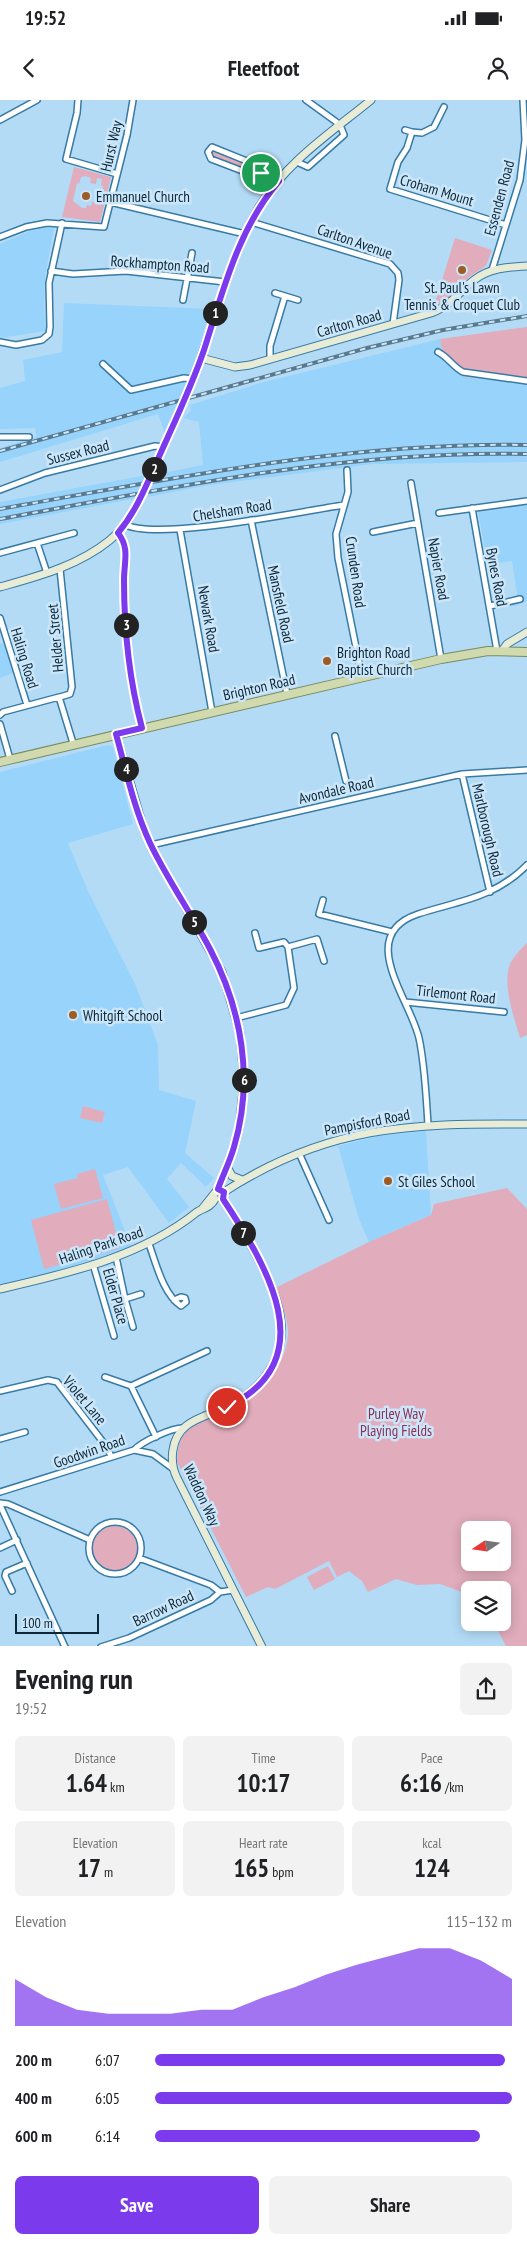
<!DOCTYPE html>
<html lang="en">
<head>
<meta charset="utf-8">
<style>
  :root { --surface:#fff; --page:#f2f2f2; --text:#202124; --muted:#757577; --accent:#7c3aed }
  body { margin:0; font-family:"PT Sans Narrow",sans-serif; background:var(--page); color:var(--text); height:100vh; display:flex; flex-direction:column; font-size:19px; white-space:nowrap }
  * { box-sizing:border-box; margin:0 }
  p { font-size:16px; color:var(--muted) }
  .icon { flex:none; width:28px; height:28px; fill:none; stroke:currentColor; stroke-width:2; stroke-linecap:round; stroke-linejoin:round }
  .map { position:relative; height:1546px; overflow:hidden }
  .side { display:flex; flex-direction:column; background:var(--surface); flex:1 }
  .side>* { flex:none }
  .needle { width:32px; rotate:257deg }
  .controls { position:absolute; left:461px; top:1421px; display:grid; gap:10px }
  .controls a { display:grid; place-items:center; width:50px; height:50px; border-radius:8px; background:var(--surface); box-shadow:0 2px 12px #0003; font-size:25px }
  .scale { position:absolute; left:15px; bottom:12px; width:84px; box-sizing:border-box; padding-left:5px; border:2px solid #0c2839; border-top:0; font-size:14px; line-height:18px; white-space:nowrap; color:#0c2839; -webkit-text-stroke:4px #cce6f9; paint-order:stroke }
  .pin { position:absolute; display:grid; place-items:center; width:42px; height:42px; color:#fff; margin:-21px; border:2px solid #fff; border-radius:50%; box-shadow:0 1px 5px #0007 }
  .km { position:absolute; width:25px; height:25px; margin:-12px; border-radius:50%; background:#222; color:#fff; font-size:14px; line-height:25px; text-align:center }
  .round { display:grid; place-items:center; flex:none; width:52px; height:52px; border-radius:8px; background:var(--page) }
  .headline { display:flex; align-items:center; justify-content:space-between; height:85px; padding:0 15px }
  h1 { font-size:28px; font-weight:800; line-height:38px }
  .figures { display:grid; grid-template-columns:repeat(3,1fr); gap:8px; height:85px; padding:5px 15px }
  .figures div { display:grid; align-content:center; border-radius:8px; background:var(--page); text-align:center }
  .figures b { font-size:25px; font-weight:800 }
  .figures small { font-size:14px; font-weight:400 }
  .figures p { font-size:14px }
  .chart { height:140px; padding:10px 15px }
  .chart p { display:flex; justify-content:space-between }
  .chart svg { width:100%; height:90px; margin-top:5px; fill:var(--accent); opacity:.7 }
  .action { display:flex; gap:10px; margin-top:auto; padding:10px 15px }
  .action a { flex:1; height:58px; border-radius:8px; background:var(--accent); color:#fff; font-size:20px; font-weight:800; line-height:58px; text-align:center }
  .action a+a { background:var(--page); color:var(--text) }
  ul { padding:0 15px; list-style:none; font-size:16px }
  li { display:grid; grid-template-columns:80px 60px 1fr; align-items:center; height:38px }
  li i { height:12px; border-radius:6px; background:var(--accent) }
  .status { display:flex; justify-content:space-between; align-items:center; height:35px; padding:0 25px; background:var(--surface); direction:ltr }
  .status svg { height:14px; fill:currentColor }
  header { display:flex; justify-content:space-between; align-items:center; height:65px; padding:0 15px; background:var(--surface); font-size:22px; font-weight:800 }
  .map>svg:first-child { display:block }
  .built { fill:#97d3fb }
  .green { fill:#e1acbc; fill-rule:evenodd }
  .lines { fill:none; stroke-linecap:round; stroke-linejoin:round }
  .street-casing { stroke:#377ba4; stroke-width:8 }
  .secondary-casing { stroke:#377ba4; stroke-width:9 }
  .primary-casing { stroke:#788b62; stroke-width:10 }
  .street { stroke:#fff; stroke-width:5 }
  .secondary { stroke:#e8ecd6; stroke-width:7 }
  .primary { stroke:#d1d9ae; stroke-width:8 }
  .rail-casing { stroke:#58798e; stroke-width:4 }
  .rail { stroke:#cce6f9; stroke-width:2; stroke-dasharray:5.5; stroke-linecap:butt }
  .route-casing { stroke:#fff; stroke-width:10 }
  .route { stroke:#7c3aed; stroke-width:6 }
  .poi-dot { fill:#9c5c24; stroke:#cce6f9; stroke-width:2 }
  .labels { text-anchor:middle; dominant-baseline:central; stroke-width:5; stroke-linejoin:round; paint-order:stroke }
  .street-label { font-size:15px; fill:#0c2839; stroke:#cce6f9 }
  .poi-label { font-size:15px; fill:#0c2839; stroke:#cce6f9; text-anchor:start }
  .park-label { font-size:15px; fill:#8d2f56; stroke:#cce6f9 }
</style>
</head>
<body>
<div class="status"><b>19:52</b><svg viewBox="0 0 49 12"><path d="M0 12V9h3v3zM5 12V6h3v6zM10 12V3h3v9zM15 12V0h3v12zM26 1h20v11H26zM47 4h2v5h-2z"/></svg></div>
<header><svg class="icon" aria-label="back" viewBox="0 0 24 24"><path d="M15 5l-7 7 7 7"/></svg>Fleetfoot<svg class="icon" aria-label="person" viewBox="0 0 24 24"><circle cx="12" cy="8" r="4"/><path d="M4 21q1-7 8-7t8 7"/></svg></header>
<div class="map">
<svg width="527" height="1547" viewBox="0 0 527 1547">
  <rect width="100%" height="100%" fill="#b4dbf6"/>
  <path class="built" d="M 44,128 L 54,128 L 45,177 L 44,210 L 46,231 L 0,238 L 0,144 L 27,132 Z
    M 64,203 L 211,209 L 186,286 L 187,288 L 166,337 L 158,314 L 0,362 L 0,348 L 37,337 L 35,328 L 0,329 L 0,288 L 25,281 L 23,260 L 62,252 Z
    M 440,239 L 444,260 L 465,277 L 527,284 L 527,362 L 372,364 L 203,386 L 148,397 L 157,374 L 203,365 L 199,322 L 183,318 L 191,311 L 190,305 L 264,282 Z
    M 147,375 L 138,398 L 0,424 L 0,402 Z
    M 527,405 L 527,501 L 515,506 L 510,506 L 517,494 L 512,461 L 488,465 L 478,412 Z
    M 4,543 L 13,573 L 0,578 L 0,544 Z
    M 108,645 L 113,647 L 133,724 L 68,743 L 88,791 L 136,886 L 158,945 L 159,990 L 196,1001 L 185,1053 L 214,1078 L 206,1087 L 181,1063 L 167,1079 L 189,1107 L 169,1123 L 128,1067 L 103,1075 L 131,1146 L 104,1157 L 37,1177 L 0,1184 L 0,672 Z
    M 426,1031 L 431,1115 L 369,1142 L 359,1119 L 338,1046 L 378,1036 Z"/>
  <path class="green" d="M 215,49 L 257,66 L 259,72 L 253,73 L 212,57 L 211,54 Z
    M 74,67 L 111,77 L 100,122 L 62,117 ZM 85,76 L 91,78 L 90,83 L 96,84 L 97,78 L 102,79 L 101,85 L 103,86 L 102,90 L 100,90 L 97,103 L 92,102 L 91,106 L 87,105 L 86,108 L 82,108 L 73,101 L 77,83 L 79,84 L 81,77 Z
    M 455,138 L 492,150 L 486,166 L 469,177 L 451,197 L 438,205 L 439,201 L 436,200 Z
    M 527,227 L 527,283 L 465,277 L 444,260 L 440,239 Z
    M 527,843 L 527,935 L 520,938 C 514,916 502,886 510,864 C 514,856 521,849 527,843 Z
    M 83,1006 L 105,1012 L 102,1023 L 80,1018 Z
    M 95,1069 L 103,1098 L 61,1109 L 54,1084 L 78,1078 L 77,1074 Z
    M 507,1088 L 527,1109 L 527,1546 L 506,1546 L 494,1523 L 502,1522 L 502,1490 L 470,1490 L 470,1495 L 440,1484 L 417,1485 L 396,1479 L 368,1492 L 362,1481 L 349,1471 L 337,1477 L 329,1461 L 275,1489 L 268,1487 L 246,1497 L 177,1362 C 178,1350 178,1339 188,1330 C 201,1318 223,1314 239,1305 C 264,1292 288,1261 288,1232 C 288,1217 280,1201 275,1188 L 369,1142 L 431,1115 L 434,1104 ZM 470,1430 L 502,1430 L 502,1462 L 470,1462 Z
    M 107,1099 L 120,1148 L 44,1169 L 31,1120 Z
    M92 1449a23 23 0 1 1 46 0a23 23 0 1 1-46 0Z
    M 328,1466 L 335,1479 L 314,1490 L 307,1477 Z"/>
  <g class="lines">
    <g class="street-casing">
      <path id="street" d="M 78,0 L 77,13 L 66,59 L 117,74
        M 444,7 L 434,27 L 422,33 L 412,32 L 407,48 L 398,62 L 390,89 L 506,125
        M 0,20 L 37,0
        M 405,30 L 412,32
        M 212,47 L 259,66 L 261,73 L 253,75 L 211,59 L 208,52 Z
        M 297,62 L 308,67 L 344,35 L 340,25 L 335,21 L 306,0
        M 261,73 L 279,81
        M 110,102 L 245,134
        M 251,122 L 390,164 L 398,173 L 399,180 L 393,224
        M 0,137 L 26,127 L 47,123 L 104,127 L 127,35 L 133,0
        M 492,170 L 520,80 L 525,40 L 523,0
        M 51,171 L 73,174 L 126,171 L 225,182
        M 275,193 L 298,200
        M 183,200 L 192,153
        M 0,242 L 16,245 L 42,240 L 49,234 L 50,227 L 49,183 L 62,123
        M 438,252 C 448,257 453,267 463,272 L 527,281
        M 270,259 L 270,246 L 285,196
        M 103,264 L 131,290 L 184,278 L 193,279
        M 0,337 L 29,337
        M 347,370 L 348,392 L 336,434 L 338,458 L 362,577
        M 411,383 L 441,559
        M 0,390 L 45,373 L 155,346 L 164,347
        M 472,408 L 497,551
        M 439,413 L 527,401
        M 251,420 L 287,594
        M 124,424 C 155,442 303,411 344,405
        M 180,430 L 212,612
        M 373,432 L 418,423
        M 118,433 C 130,448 124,462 124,480 C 124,530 129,579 142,628
        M 37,443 L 47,473
        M 0,453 L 74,433
        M 60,469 L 72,587 L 70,594 L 60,597
        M 490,506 L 520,499
        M 0,518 L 27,605
        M 0,615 L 3,612 L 59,597 L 73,643
        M 0,624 L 10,659
        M 335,636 L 346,681
        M 462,674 L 490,792
        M 151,745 L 462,674 L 527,670
        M 323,800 L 319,814 L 392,832
        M 288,847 L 317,839 L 324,861
        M 405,902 L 504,912
        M 236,918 L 286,905 L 294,888 L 288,847 L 284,842 L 259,848 L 255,833
        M 428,1024 C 426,996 425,966 419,938 C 410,899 355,835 418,814 C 458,801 495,798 527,765
        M 299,1053 L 329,1120
        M 149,1144 C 156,1163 163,1194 181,1206 L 186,1202 L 185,1198 L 181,1197 L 174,1200
        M 116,1157 L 125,1199 L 141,1194
        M 93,1164 L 114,1236
        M 125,1199 L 133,1227
        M 105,1277 L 131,1286
        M 0,1291 L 48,1280 L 57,1282 L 106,1346 L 111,1356
        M 156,1337 L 131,1286 L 207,1251
        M 0,1339 L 25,1332
        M 134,1350 L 153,1354 L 172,1368
        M 0,1392 L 134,1350 C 143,1341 171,1328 183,1328
        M 0,1403 L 8,1404 L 90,1440
        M 0,1405 L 65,1547
        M89 1448a26 26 0 1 1 52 0a26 26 0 1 1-52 0Z
        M 0,1448 L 17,1440
        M 139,1458 L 211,1485 L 220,1492
        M 12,1491 L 5,1476 L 6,1472 L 27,1463
        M 101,1547 L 129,1538 L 211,1500 L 220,1492 L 233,1490"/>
    </g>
    <g class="secondary-casing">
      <path id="secondary" d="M 201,258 L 235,267 L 250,265 L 431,213 C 454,204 456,194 474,180 C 489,168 508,167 527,166
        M 0,487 C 39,476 78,466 110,440 C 135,419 145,387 158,359 C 174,323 191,288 203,251 C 220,202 233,152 259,107 C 286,62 332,32 371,0
        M 502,551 L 507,544 L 527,532
        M 116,634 L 144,730 L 161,764 L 222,872 L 240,933 L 244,981 L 239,1029 L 234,1048 L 218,1089 L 202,1109
        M 227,1067 L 232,1076 L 242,1080
        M 224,1092 C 326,1026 410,1023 527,1024
        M 223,1099 C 243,1130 278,1186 281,1222 C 285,1260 260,1291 227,1307 C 214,1313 197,1317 186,1326 C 171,1338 169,1362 177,1378 L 262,1547
        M 0,1189 C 69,1173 141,1157 197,1112 C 204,1108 211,1107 215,1099"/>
    </g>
    <g class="primary-casing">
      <path id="primary" d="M 0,662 L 441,559 L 488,551 L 527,552"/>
    </g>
    <use href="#street" class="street"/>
    <use href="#secondary" class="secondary"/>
    <use href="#primary" class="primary"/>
    <g class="rail-casing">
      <path id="rail" d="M 0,351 L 367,248 L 443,230 L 527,216
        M 0,409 C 175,378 349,342 527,345
        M 0,419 C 174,387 349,350 527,354"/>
    </g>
    <use href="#rail" class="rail"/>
  </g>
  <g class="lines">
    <g class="route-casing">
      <path id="route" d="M 227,1307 C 326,1260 265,1163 223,1099 L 224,1092 L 218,1089 C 223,1075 230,1061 234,1047 C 254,980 242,910 210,849 C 191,813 167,779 150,743 C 134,709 126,670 116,634 L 142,628 C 129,579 124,530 124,480 C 124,462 130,448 118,433 C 137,410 146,386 158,359 C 174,323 191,288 204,250 C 223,191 238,129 279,81 L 261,73"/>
    </g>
    <use href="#route" class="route"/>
  </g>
  <g class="poi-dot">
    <circle cx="86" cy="96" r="5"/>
    <circle cx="462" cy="170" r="5"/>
    <circle cx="327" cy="561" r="5"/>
    <circle cx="73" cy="915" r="5"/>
    <circle cx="388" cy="1081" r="5"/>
  </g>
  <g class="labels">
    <g class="street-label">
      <text transform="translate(111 46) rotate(-77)">Hurst Way</text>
      <text transform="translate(437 90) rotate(17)">Croham Mount</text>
      <text transform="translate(499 98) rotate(-75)">Essenden Road</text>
      <text transform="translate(355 141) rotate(19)">Carlton Avenue</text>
      <text transform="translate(160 164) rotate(4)">Rockhampton Road</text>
      <text transform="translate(349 223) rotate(-16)">Carlton Road</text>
      <text transform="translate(78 352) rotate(-14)">Sussex Road</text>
      <text transform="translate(232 410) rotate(-9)">Chelsham Road</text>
      <text transform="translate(439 469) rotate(80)">Napier Road</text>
      <text transform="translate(356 472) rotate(82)">Crunden Road</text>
      <text transform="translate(497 477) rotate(79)">Bynes Road</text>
      <text transform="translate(281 504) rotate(78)">Mansfield Road</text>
      <text transform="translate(209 519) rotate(80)">Newark Road</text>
      <text transform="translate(55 538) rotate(-95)">Helder Street</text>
      <text transform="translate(25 558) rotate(73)">Haling Road</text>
      <text transform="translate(259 587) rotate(-13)">Brighton Road</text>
      <text transform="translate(336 690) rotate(-13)">Avondale Road</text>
      <text transform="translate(488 730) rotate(77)">Marlborough Road</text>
      <text transform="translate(456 894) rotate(6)">Tirlemont Road</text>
      <text transform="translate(367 1022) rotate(-11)">Pampisford Road</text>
      <text transform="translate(101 1145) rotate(-19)">Haling Park Road</text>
      <text transform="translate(116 1196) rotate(74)">Elder Place</text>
      <text transform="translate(85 1300) rotate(50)">Violet Lane</text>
      <text transform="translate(89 1351) rotate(-19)">Goodwin Road</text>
      <text transform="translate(202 1395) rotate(65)">Waddon Way</text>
      <text transform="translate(163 1508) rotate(-25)">Barrow Road</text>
    </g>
    <g class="poi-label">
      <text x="96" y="96">Emmanuel Church</text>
      <text x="462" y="187" text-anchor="middle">St. Paul's Lawn<tspan x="462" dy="17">Tennis &amp; Croquet Club</tspan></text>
      <text x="337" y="552">Brighton Road<tspan x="337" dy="17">Baptist Church</tspan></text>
      <text x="83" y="915">Whitgift School</text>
      <text x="398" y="1081">St Giles School</text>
    </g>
    <g class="park-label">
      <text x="396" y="1313">Purley Way<tspan x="396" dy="17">Playing Fields</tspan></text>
    </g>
  </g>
</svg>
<div class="controls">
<a><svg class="needle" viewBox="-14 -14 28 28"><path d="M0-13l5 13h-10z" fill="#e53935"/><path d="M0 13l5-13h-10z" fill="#757577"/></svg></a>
<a><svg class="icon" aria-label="layers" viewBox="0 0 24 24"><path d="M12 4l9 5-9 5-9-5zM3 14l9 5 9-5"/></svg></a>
</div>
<div class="scale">100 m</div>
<div class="pin" style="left:261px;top:73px;background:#1e9e55"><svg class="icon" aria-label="arrive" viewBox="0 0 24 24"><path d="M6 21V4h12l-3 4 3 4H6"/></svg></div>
<div class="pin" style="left:227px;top:1307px;background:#d93025"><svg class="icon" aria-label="check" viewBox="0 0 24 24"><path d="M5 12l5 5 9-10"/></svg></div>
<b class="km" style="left:215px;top:213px">1</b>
<b class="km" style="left:154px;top:369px">2</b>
<b class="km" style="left:126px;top:525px">3</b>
<b class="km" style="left:126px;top:669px">4</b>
<b class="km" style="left:194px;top:822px">5</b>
<b class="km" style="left:244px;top:980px">6</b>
<b class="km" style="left:243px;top:1133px">7</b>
</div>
<section class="side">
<div class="headline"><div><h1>Evening run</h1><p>19:52</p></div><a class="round"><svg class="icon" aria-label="share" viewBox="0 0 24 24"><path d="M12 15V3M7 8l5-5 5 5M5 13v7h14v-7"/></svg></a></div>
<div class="figures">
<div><p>Distance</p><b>1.64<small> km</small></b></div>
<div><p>Time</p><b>10:17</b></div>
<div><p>Pace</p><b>6:16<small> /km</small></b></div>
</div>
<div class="figures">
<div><p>Elevation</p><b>17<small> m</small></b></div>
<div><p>Heart rate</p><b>165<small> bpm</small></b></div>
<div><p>kcal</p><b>124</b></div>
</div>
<div class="chart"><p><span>Elevation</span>115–132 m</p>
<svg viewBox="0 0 160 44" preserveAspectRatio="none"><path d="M0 44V21L10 30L20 36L30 38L40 38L50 38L60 36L70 36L80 30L90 25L100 19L110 14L120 10L130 6L140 6L150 12L160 21V44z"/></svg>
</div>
<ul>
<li><b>200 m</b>6:07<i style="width:98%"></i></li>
<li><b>400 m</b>6:05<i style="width:100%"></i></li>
<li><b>600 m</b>6:14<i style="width:91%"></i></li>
</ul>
<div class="action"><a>Save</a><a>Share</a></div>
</section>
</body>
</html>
